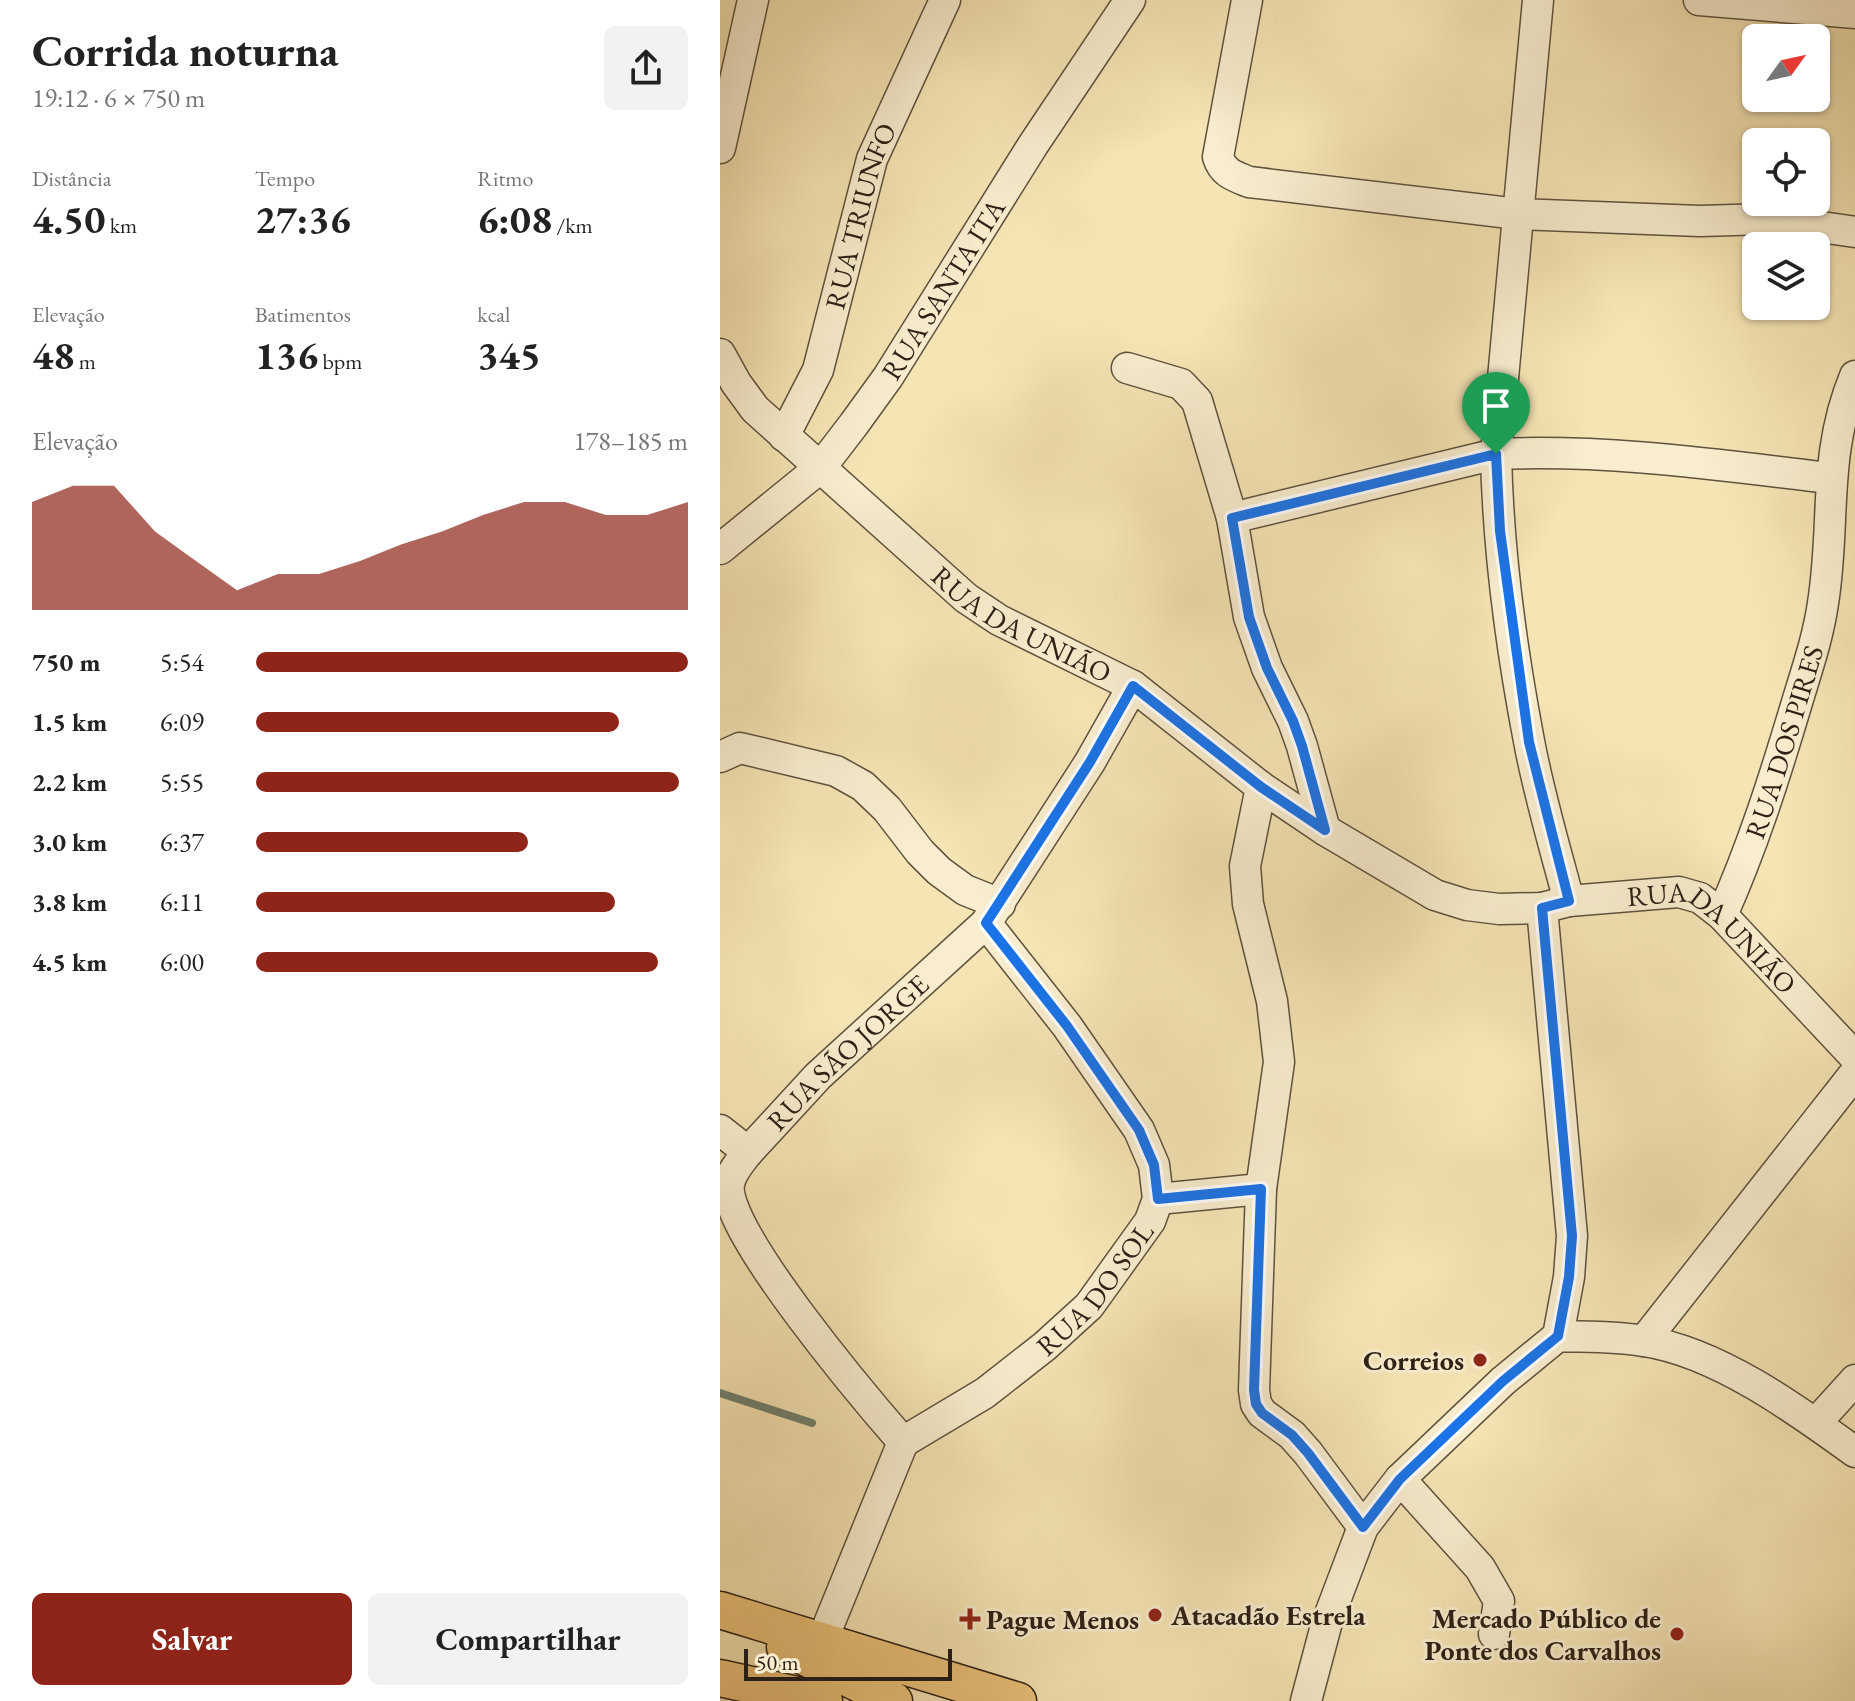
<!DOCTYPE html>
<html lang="pt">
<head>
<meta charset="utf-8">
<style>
  :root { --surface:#fff; --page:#f2f2f2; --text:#222; --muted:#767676; --accent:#8f2418 }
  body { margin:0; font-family:"EB Garamond",serif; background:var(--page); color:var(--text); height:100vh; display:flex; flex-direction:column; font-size:30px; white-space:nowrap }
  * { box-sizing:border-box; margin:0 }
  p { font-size:26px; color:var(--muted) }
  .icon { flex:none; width:44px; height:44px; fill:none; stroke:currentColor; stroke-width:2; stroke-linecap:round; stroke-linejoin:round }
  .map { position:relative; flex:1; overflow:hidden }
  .details { display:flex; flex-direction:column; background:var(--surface); width:720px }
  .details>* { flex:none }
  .needle { width:52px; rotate:57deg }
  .fabs { position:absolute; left:1022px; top:24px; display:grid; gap:16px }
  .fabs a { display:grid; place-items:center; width:88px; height:88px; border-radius:12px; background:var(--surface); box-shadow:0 2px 6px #0004; font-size:40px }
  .scale { position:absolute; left:24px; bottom:20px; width:208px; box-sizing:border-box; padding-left:8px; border:4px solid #2d2116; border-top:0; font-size:22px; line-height:28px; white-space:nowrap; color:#2d2116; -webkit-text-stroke:6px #f8edce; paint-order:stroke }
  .pin { position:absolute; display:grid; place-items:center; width:68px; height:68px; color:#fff; margin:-82px -34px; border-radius:50% 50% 50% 0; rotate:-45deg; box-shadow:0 0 8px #0007 }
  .pin .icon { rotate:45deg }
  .round { display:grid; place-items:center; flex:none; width:84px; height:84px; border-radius:12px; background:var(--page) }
  .head { display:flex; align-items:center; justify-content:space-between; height:136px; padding:0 32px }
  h1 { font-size:44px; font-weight:700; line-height:60px }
  .stats { display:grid; grid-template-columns:repeat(3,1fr); gap:12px; height:136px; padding:8px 32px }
  .stats div { display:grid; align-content:center }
  .stats b { font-size:40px; font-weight:700 }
  .stats small { font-size:22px; font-weight:400 }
  .stats p { font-size:22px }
  .chart { height:224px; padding:16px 32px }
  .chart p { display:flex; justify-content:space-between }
  .chart svg { width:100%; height:144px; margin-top:8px; fill:var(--accent); opacity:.7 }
  .button { display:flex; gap:16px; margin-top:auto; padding:16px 32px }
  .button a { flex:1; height:92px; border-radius:12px; background:var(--accent); color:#fff; font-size:32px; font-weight:700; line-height:92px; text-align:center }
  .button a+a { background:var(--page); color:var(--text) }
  ul { padding:0 32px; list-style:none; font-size:26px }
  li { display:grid; grid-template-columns:128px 96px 1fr; align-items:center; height:60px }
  li i { height:20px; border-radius:10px; background:var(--accent) }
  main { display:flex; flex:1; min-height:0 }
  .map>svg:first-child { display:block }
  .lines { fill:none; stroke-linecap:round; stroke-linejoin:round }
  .stream { stroke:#70806d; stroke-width:8 }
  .minor-casing { stroke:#5f523e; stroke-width:33 }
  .major-casing { stroke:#2d2116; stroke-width:39 }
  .minor { stroke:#f8edce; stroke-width:30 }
  .major { stroke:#eac27a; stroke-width:36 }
  .route-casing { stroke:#fff; stroke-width:16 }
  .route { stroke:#1a73e8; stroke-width:10 }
  .poi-dot { fill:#8f2418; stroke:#f8edce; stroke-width:3 }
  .labels { text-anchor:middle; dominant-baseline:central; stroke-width:6; stroke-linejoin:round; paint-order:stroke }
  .street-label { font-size:28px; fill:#2d2116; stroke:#f8edce }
  .poi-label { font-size:28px; font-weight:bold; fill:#2d2116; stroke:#f8edce; text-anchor:end }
</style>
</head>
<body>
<main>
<section class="details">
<div class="head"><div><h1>Corrida noturna</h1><p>19:12 · 6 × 750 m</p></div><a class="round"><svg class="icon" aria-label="share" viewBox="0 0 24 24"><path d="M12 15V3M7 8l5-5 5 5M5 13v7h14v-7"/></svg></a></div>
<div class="stats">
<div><p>Distância</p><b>4.50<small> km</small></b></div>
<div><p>Tempo</p><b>27:36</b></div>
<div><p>Ritmo</p><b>6:08<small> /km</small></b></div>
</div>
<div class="stats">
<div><p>Elevação</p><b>48<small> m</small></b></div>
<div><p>Batimentos</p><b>136<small> bpm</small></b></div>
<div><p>kcal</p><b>345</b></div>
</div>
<div class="chart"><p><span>Elevação</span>178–185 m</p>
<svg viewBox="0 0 160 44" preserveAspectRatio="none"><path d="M0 44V11L10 6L20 6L30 20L40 29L50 38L60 33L70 33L80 29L90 24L100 20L110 15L120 11L130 11L140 15L150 15L160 11V44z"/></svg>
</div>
<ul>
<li><b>750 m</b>5:54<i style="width:100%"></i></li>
<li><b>1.5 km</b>6:09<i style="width:84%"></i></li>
<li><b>2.2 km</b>5:55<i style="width:98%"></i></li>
<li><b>3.0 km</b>6:37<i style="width:63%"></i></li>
<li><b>3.8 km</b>6:11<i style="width:83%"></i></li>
<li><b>4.5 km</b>6:00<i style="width:93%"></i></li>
</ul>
<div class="button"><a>Salvar</a><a>Compartilhar</a></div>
</section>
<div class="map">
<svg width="1135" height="1701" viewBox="0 0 1135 1701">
  <rect width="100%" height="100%" fill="#f5e4b4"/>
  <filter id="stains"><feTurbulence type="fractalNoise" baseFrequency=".0025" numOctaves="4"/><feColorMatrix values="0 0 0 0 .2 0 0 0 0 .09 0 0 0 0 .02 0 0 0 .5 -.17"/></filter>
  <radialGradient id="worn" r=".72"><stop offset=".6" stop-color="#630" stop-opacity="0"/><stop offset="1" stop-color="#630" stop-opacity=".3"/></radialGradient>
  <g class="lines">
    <path class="stream" d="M 0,1393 L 92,1423"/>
    <g class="minor-casing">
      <g id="minor">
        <path d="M 527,0 L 498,157 C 503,173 514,176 529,182 L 798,214 L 980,221 L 1046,219 L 1135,232"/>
        <path d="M 818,0 L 776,454 C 778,550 791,647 809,741 C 819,795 835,848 849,901"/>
        <path d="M 979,0 L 1135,13"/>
        <path d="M 0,148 L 33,0"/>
        <path id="s1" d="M 0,354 L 16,383 L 35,409 L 246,598 L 279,620 L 413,686 L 541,787 L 605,830 L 715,895 L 747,905 L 779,909 L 822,908 L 849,901 L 959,892 L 980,898 L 1002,915 L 1135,1057"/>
        <path d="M 407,368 L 461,384 L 477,401 L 512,518"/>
        <path id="s2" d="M 64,436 L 98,370 L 152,159 L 225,0"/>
        <path id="s3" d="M 0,549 L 101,467 L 134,424 L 168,377 L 313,145 L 410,0"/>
        <path d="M 0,757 L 20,748 L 116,771 L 143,786 L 167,809 L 200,852 L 219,871 L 245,890 L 280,904"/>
        <path d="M 541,787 L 525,866 L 528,904 L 552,1001 L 559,1062 L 541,1189 L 534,1390 L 536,1404 L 542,1413 L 572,1435 L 588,1453 L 643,1527"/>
        <path d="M 605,830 L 582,746 L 573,721 L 547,668 L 529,617 L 512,518 L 776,454 C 888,449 999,465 1110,478"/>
        <path d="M 822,908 L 852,1236 L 849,1277 L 838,1336"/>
        <path id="s4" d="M 1002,915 C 1032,848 1054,779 1075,709 C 1085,675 1098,639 1103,603 C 1116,522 1102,456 1135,376"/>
        <path d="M 0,1130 L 28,1152"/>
        <path d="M 438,1199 L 541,1189"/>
        <path d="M 924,1341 L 1135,1073"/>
        <path d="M 1096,1423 L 1135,1380"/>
        <path id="s5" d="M 183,1442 L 265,1393 L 325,1346 L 369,1306 L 430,1221 L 438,1199 L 434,1165 L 419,1130 L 347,1026 L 266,923"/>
        <path d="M 680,1479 L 760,1568 L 779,1601 L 774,1634"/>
        <path id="s6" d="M 102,1641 L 183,1442 C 149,1403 1,1229 9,1184 C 11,1172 21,1161 28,1152 L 98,1076 L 266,923 L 370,762 L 413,686"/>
        <path d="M 586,1701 L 607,1622 L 643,1527 L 680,1479 L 783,1381 L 838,1336 C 866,1337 896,1336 924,1341 C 997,1352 1076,1409 1135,1452"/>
      </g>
    </g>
    <g class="major-casing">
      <path id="major" d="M 0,1610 L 298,1701
        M 65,1647 L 174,1701
        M 0,1678 L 104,1701"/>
    </g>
    <use href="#minor" class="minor"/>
    <use href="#major" class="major"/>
  </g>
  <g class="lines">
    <g class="route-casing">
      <path id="route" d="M 776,454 L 780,531 L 809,742 L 849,901 L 822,908 L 852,1236 L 849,1277 L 838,1336 L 783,1381 L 680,1479 L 643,1527 L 588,1453 L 572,1435 L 542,1413 L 536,1404 L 534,1390 L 541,1189 L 438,1199 L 434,1165 L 419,1130 L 347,1026 L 266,923 L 370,762 L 413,686 L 541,787 L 605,830 L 582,746 L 573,721 L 547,668 L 529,617 L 512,518 Z"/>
    </g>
    <use href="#route" class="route"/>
  </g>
  <g class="poi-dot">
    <circle cx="760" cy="1360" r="8"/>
    <circle cx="435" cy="1615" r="8"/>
    <path d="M246 1607h8v8h8v8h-8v8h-8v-8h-8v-8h8z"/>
    <circle cx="957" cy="1634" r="8"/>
  </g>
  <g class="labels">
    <g class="street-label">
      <text stroke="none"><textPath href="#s2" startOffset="234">RUA TRIUNFO</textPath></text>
      <text stroke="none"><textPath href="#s3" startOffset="346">RUA SANTA ITA</textPath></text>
      <text stroke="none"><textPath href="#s1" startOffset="410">RUA DA UNIÃO</textPath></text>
      <text stroke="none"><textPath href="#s4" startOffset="184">RUA DOS PIRES</textPath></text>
      <text stroke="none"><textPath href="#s1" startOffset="1202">RUA DA UNIÃO</textPath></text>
      <text stroke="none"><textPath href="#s6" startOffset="708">RUA SÃO JORGE</textPath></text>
      <text stroke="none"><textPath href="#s5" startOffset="248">RUA DO SOL</textPath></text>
    </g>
    <g class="poi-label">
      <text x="744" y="1360">Correios</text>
      <text x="451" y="1615" text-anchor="start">Atacadão Estrela</text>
      <text x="941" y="1618">Mercado Público de<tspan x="941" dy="32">Ponte dos Carvalhos</tspan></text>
      <text x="266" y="1619" text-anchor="start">Pague Menos</text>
    </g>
  </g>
  <rect width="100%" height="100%" filter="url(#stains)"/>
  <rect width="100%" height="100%" fill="url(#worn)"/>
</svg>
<div class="fabs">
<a><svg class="needle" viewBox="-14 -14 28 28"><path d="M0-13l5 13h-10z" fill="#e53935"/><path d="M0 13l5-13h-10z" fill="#767676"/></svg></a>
<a><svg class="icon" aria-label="locate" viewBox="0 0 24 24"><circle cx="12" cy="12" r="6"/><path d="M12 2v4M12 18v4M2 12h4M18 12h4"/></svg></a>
<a><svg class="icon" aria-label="layers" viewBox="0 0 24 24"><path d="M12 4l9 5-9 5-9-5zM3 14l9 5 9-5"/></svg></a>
</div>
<div class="scale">50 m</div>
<div class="pin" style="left:776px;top:454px;background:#1e9e55"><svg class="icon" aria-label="arrive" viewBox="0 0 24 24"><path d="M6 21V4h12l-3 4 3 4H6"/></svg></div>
</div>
</main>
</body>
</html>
